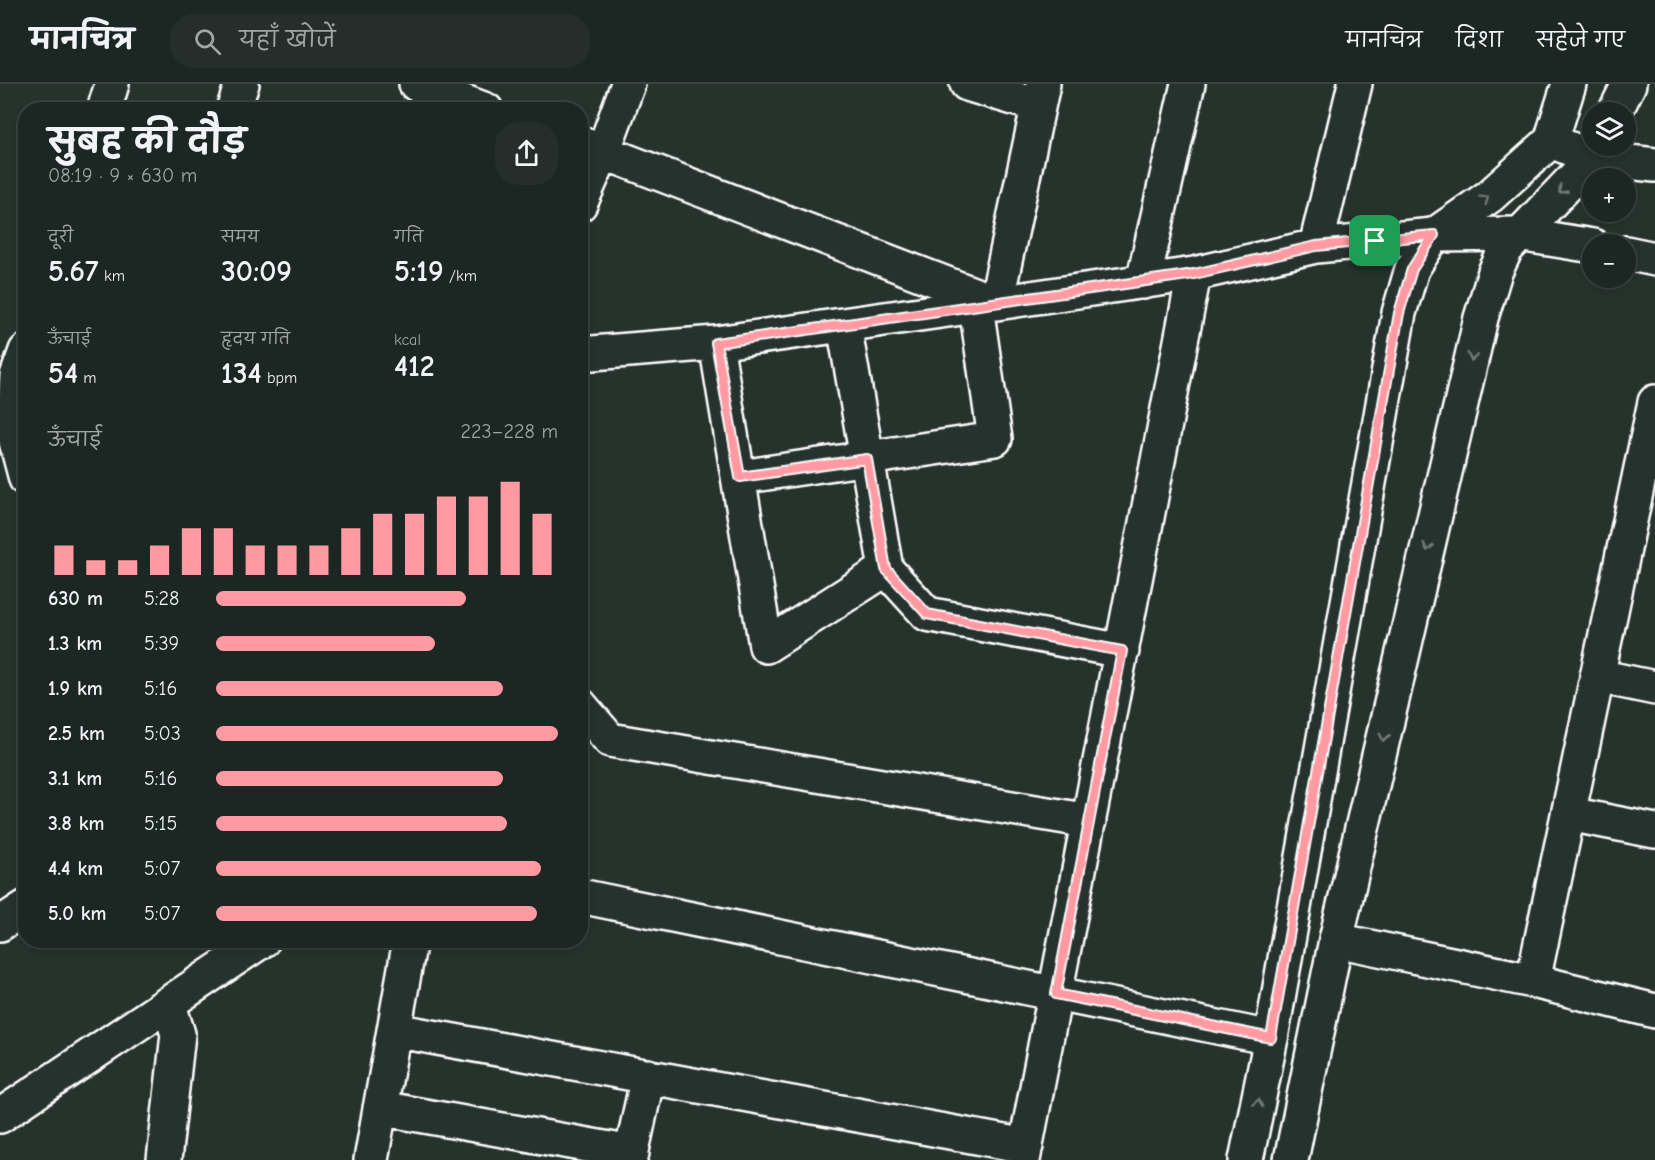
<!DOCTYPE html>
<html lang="hi">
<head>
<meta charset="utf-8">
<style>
  :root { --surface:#1c2622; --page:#252e2a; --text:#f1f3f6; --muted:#a0a5a5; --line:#3a4340; --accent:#ff9aa2 }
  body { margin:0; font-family:"Comic Neue","Playpen Sans Deva",sans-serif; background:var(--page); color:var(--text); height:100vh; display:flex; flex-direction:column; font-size:22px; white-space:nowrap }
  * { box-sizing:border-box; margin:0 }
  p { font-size:20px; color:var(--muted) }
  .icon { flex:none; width:33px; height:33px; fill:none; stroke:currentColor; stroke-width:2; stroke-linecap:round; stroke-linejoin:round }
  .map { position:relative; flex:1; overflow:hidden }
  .details { position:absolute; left:18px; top:18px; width:570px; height:846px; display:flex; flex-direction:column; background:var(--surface); border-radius:24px; box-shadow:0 3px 9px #0003,0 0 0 2px var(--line) }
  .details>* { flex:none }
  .controls { position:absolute; left:1582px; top:18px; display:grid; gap:12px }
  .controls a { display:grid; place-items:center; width:54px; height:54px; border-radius:50%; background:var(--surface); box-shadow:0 3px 9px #0003,0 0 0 2px var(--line); font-size:30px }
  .pin { position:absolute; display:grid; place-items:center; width:51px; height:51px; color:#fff; margin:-26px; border-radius:12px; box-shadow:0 3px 9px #0006 }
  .round { display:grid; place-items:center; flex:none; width:63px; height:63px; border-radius:24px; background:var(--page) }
  .overview { display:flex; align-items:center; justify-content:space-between; height:102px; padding:0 30px }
  h1 { font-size:33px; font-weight:700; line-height:45px }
  .stats { display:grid; grid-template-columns:repeat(3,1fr); gap:9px; height:102px; padding:6px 30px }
  .stats div { display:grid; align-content:center }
  .stats b { font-size:30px; font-weight:700 }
  .stats small { font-size:16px; font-weight:400 }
  .stats p { font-size:16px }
  .chart { height:168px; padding:12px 30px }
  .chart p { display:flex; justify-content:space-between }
  .chart svg { width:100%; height:108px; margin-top:6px; stroke:var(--accent); stroke-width:6 }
  ul { padding:0 30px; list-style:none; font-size:20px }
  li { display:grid; grid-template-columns:96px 72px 1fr; align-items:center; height:45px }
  li i { height:15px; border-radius:8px; background:var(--accent) }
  header { display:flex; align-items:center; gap:36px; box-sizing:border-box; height:84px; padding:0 30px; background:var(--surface); border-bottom:2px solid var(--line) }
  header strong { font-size:28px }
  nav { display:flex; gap:33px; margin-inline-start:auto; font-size:21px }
  .search { width:420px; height:54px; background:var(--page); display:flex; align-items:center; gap:15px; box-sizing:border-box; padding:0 21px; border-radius:24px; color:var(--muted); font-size:22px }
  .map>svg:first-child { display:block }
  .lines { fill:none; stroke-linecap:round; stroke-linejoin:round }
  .minor-casing { stroke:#fff; stroke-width:38 }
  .tertiary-casing { stroke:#fff; stroke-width:38 }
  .minor { stroke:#26332d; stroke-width:33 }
  .tertiary { stroke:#26332d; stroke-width:33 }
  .oneway { stroke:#727a76 }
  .route-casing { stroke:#fff; stroke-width:12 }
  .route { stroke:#ff9aa2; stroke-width:8 }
</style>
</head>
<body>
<header>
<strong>मानचित्र</strong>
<div class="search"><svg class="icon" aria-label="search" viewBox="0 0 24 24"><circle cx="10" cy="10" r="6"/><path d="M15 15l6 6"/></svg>यहाँ खोजें</div>
<nav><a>मानचित्र</a><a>दिशा</a><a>सहेजे गए</a></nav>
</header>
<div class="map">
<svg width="1655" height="1076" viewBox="0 0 1655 1076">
  <rect width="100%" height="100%" fill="#26332d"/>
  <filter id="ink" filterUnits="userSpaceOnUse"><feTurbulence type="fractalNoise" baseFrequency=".0167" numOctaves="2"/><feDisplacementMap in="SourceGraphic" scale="12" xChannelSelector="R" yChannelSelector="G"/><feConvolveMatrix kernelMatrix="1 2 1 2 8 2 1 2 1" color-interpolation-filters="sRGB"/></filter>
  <g filter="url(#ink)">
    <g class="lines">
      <g class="minor-casing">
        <path id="minor" d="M 416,0 L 486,26
          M 967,0 L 1037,21
          M 104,26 L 112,0
          M 233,26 L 242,0
          M 1551,57 L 1593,74 L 1655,81
          M 580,59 L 996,219 L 1043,0
          M 580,120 L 603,68 L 628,0
          M 1316,162 L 1355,0
          M 1626,169 L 1655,175
          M 1143,198 L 1188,0
          M 844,241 L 886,485 L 927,530 L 1122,567
          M 716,259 L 766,562 L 886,485
          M 26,267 L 17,292 L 13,346 L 26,395
          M 580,270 L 716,259 L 976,222 L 1194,190 L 1316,162 L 1434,151 L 1519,150 L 1593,162
          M 740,393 L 995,355 L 976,222
          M 1597,592 L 1655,604
          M 580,621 L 610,656 L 1089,737
          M 1569,730 L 1655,747
          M 580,812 L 1271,954
          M 0,840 L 26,823
          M 1336,856 L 1533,897 L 1655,927
          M 1533,897 L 1655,318
          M 394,946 L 1026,1062
          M 380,1024 L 632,1069
          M 0,1032 L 263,856
          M 164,1076 L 178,950 L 169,921
          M 371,1076 L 410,856
          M 630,1076 L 648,992
          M 1023,1076 L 1194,190"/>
      </g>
      <g class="tertiary-casing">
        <path id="tertiary" d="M 1615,28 L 1629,0
          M 1246,1076 L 1271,954 L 1399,229 L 1412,185 L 1434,151 L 1490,112 L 1551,57 L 1569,0
          M 1291,1076 L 1336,856 L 1481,234 L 1495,188 L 1506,165 L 1593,74 L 1599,62"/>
      </g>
      <use href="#minor" class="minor"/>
      <use href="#tertiary" class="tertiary"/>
    </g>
    <defs><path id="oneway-chevron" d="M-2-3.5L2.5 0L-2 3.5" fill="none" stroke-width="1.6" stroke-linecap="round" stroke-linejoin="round" transform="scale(1.5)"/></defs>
    <g class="oneway">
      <use href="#oneway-chevron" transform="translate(1562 106) rotate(134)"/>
      <use href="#oneway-chevron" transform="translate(1485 115) rotate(-37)"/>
      <use href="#oneway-chevron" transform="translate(1472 273) rotate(103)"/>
      <use href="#oneway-chevron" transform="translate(1428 463) rotate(103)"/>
      <use href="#oneway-chevron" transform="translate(1384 653) rotate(103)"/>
      <use href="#oneway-chevron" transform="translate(1258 1019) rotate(-78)"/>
    </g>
  </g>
  <g class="lines" filter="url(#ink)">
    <g class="route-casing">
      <path id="route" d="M 1434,151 L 1412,185 L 1399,229 L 1271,954 L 1056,910 L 1122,567 L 927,530 L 886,485 L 867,375 L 740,393 L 716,259 L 1194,190 L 1316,162 Z"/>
    </g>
    <use href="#route" class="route"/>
  </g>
</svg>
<div class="controls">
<a><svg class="icon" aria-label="layers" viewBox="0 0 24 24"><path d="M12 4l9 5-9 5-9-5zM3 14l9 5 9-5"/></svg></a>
<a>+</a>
<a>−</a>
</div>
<div class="pin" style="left:1375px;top:157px;background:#1e9e55"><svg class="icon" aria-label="arrive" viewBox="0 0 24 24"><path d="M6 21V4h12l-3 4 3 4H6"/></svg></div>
<section class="details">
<div class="overview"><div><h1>सुबह की दौड़</h1><p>08:19 · 9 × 630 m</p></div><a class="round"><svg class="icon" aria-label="share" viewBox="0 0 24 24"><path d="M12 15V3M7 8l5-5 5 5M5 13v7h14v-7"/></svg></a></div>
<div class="stats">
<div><p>दूरी</p><b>5.67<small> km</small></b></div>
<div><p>समय</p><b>30:09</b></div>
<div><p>गति</p><b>5:19<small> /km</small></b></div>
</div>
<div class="stats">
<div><p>ऊँचाई</p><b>54<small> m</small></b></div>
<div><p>हृदय गति</p><b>134<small> bpm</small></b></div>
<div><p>kcal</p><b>412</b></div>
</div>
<div class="chart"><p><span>ऊँचाई</span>223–228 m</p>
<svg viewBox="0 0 160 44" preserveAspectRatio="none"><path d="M5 44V32M15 44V38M25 44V38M35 44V32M45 44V25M55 44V25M65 44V32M75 44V32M85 44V32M95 44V25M105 44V19M115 44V19M125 44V12M135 44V12M145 44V6M155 44V19"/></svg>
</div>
<ul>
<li><b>630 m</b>5:28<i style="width:73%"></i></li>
<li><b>1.3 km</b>5:39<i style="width:64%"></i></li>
<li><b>1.9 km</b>5:16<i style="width:84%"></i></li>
<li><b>2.5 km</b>5:03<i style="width:100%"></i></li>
<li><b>3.1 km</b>5:16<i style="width:84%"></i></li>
<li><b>3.8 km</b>5:15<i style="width:85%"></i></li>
<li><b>4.4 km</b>5:07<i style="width:95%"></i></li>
<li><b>5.0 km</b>5:07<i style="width:94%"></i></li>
</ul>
</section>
</div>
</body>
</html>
